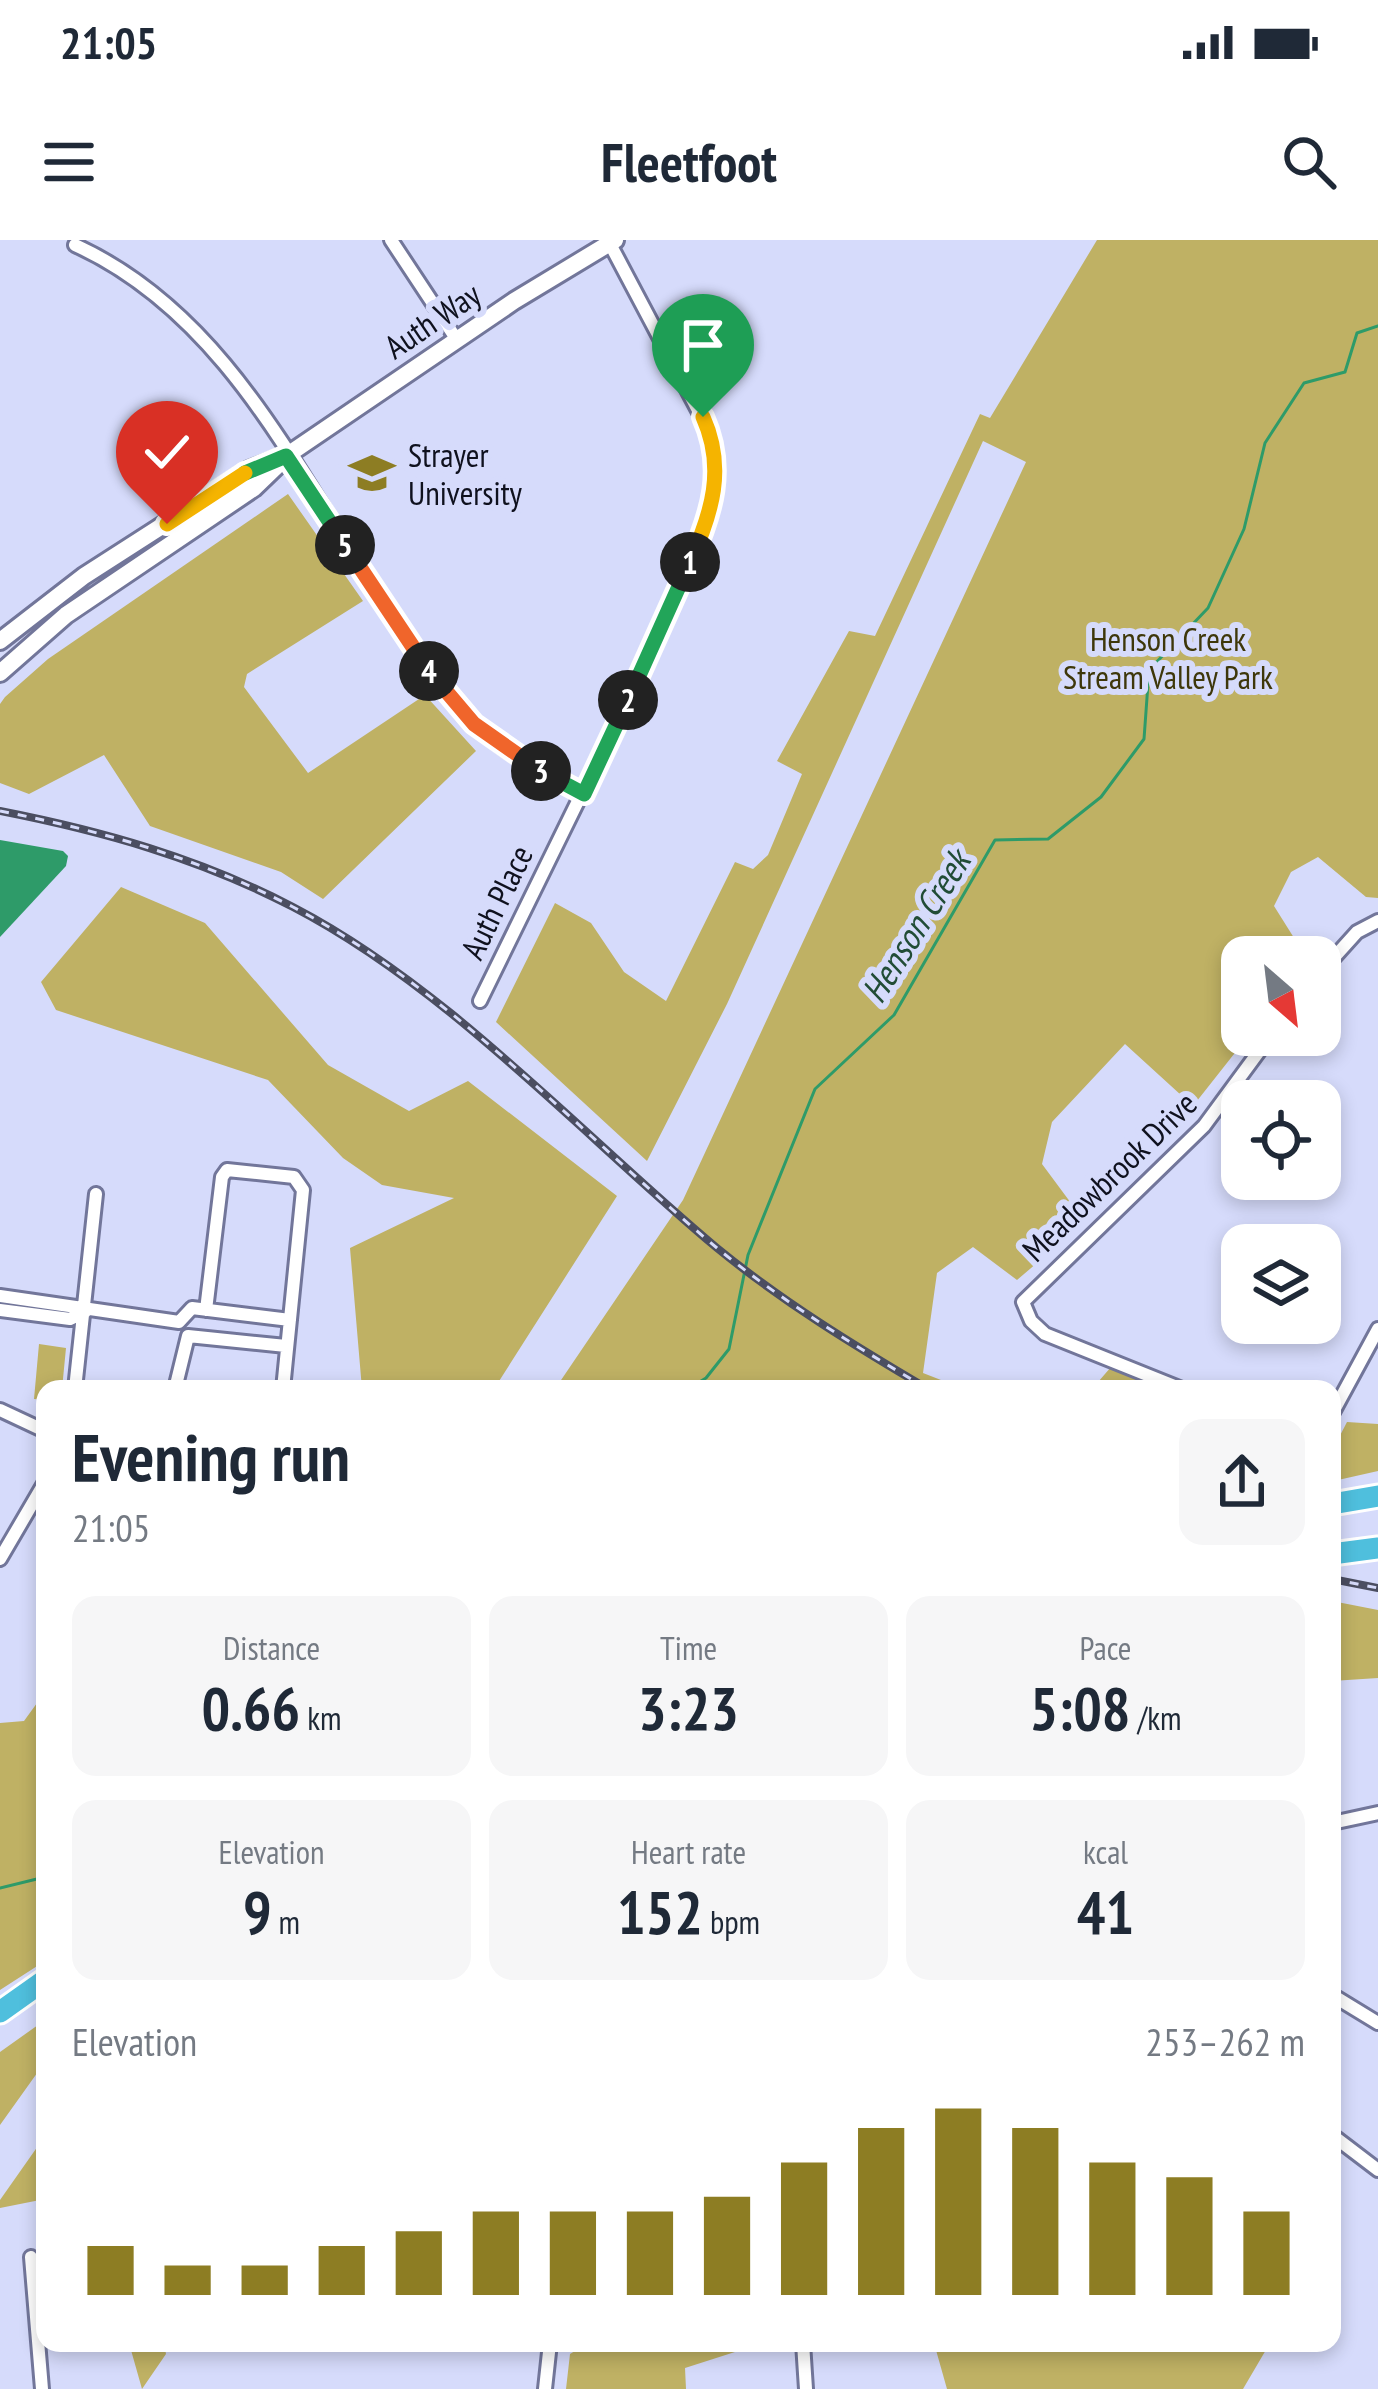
<!DOCTYPE html>
<html lang="en">
<head>
<meta charset="utf-8">
<style>
  :root { --surface:#fff; --page:#f6f6f7; --text:#1f2937; --muted:#747a83; --accent:#8d7d23 }
  body { margin:0; font-family:"PT Sans Narrow",sans-serif; background:var(--page); color:var(--text); height:100vh; display:flex; flex-direction:column; font-size:45px; white-space:nowrap }
  * { box-sizing:border-box; margin:0 }
  p { font-size:39px; color:var(--muted) }
  .icon { flex:none; width:66px; height:66px; fill:none; stroke:currentColor; stroke-width:2; stroke-linecap:round; stroke-linejoin:round }
  .map { position:relative; flex:1; overflow:hidden }
  .sheet { position:absolute; left:36px; top:1140px; width:1305px; height:972px; display:flex; flex-direction:column; background:var(--surface); border-radius:24px; box-shadow:0 6px 18px #0003 }
  .sheet>* { flex:none }
  .needle { width:78px; rotate:152deg }
  .controls { position:absolute; left:1221px; top:696px; display:grid; gap:24px }
  .controls a { display:grid; place-items:center; width:120px; height:120px; border-radius:24px; background:var(--surface); box-shadow:0 6px 18px #0003; font-size:60px }
  .pin { position:absolute; display:grid; place-items:center; width:102px; height:102px; color:#fff; margin:-123px -51px; border-radius:50% 50% 50% 0; rotate:-45deg; box-shadow:0 0 12px #0007 }
  .pin .icon { rotate:45deg }
  .km { position:absolute; width:60px; height:60px; margin:-30px; border-radius:50%; background:#222; color:#fff; font-size:33px; line-height:60px; text-align:center }
  .round { display:grid; place-items:center; flex:none; width:126px; height:126px; border-radius:24px; background:var(--page) }
  .headline { display:flex; align-items:center; justify-content:space-between; height:204px; padding:0 36px }
  h1 { font-size:66px; font-weight:700; line-height:90px }
  .stats { display:grid; grid-template-columns:repeat(3,1fr); gap:18px; height:204px; padding:12px 36px }
  .stats div { display:grid; align-content:center; border-radius:24px; background:var(--page); text-align:center }
  .stats b { font-size:60px; font-weight:700 }
  .stats small { font-size:33px; font-weight:400 }
  .stats p { font-size:33px }
  .chart { height:336px; padding:24px 36px }
  .chart p { display:flex; justify-content:space-between }
  .chart svg { width:100%; height:216px; margin-top:12px; stroke:var(--accent); stroke-width:6 }
  .status { display:flex; justify-content:space-between; align-items:center; height:84px; padding:0 60px; background:var(--surface); direction:ltr }
  .status svg { height:33px; fill:currentColor }
  header { display:flex; justify-content:space-between; align-items:center; height:156px; padding:0 36px; background:var(--surface); font-size:54px; font-weight:700 }
  .map>svg:first-child { display:block }
  .green { fill:#bfb164 }
  .water { fill:#2e9b69 }
  .lines { fill:none; stroke-linecap:round; stroke-linejoin:round }
  .stream { stroke:#2e9b69; stroke-width:3 }
  .street-casing { stroke:#72769a; stroke-width:18 }
  .secondary-casing { stroke:#72769a; stroke-width:22 }
  .highway-casing { stroke:#fff; stroke-width:27 }
  .street { stroke:#fff; stroke-width:12 }
  .secondary { stroke:#fff; stroke-width:16 }
  .highway { stroke:#4fbfdd; stroke-width:21 }
  .rail-casing { stroke:#4b4e61; stroke-width:8 }
  .rail { stroke:#d6dbfb; stroke-width:3; stroke-dasharray:9; stroke-linecap:butt }
  .split-1-casing { stroke:#fff; stroke-width:24 }
  .split-2-casing { stroke:#fff; stroke-width:24 }
  .split-3-casing { stroke:#fff; stroke-width:24 }
  .split-4-casing { stroke:#fff; stroke-width:24 }
  .split-5-casing { stroke:#fff; stroke-width:24 }
  .split-6-casing { stroke:#fff; stroke-width:24 }
  .split-7-casing { stroke:#fff; stroke-width:24 }
  .split-1 { stroke:#f5b400; stroke-width:15 }
  .split-2 { stroke:#22a559; stroke-width:15 }
  .split-3 { stroke:#22a559; stroke-width:15 }
  .split-4 { stroke:#f0652b; stroke-width:15 }
  .split-5 { stroke:#f0652b; stroke-width:15 }
  .split-6 { stroke:#22a559; stroke-width:15 }
  .split-7 { stroke:#f5b400; stroke-width:15 }
  .labels { text-anchor:middle; dominant-baseline:central; stroke-width:12; stroke-linejoin:round; paint-order:stroke }
  .street-label { font-size:33px; fill:#0f111e; stroke:#d6dbfb }
  .poi-label { font-size:33px; fill:#0f111e; stroke:#d6dbfb; text-anchor:start }
  .park-label { font-size:33px; fill:#3e370a; stroke:#d6dbfb }
  .water-label { font-size:36px; font-style:italic; fill:#214c36; stroke:#d6dbfb }
</style>
</head>
<body>
<div class="status"><b>21:05</b><svg viewBox="0 0 49 12"><path d="M0 12V9h3v3zM5 12V6h3v6zM10 12V3h3v9zM15 12V0h3v12zM26 1h20v11H26zM47 4h2v5h-2z"/></svg></div>
<header><svg class="icon" aria-label="menu" viewBox="0 0 24 24"><path d="M4 6h16M4 12h16M4 18h16"/></svg>Fleetfoot<svg class="icon" aria-label="search" viewBox="0 0 24 24"><circle cx="10" cy="10" r="6"/><path d="M15 15l6 6"/></svg></header>
<div class="map">
<svg width="1378" height="2149" viewBox="0 0 1378 2149">
  <rect width="100%" height="100%" fill="#d6dbfb"/>
  <path class="green" d="M 1097,0 L 1378,0 L 1378,658 L 1366,657 L 1318,617 L 1291,632 L 1274,666 L 1306,717 L 1242,717 L 1242,795 L 1249,795 L 1193,866 L 1125,804 L 1052,882 L 1042,924 L 1085,982 L 1017,1040 L 973,1007 L 937,1033 L 923,1133 L 964,1149 L 555,1149 L 683,960 L 1026,222 L 983,201 L 727,764 L 647,921 L 496,782 L 555,663 L 591,683 L 624,732 L 666,761 L 735,622 L 753,629 L 768,615 L 802,534 L 777,521 L 849,391 L 875,396 L 980,174 L 990,178 Z
    M 288,254 L 363,361 L 247,434 L 244,447 L 308,533 L 425,455 L 476,511 L 323,659 L 281,632 L 150,586 L 104,515 L 29,554 L 0,543 L 0,464 L 5,457 L 48,419 Z
    M 121,647 L 205,683 L 328,825 L 409,871 L 468,841 L 617,956 L 494,1149 L 362,1149 L 350,1008 L 454,958 L 382,945 L 343,918 L 268,840 L 56,770 L 41,742 Z
    M 39,1104 L 66,1108 L 62,1149 L 45,1149 L 45,1160 L 34,1159 Z
    M 1111,1127 L 1139,1137 L 1128,1149 L 1092,1149 Z
    M 1347,1182 L 1378,1184 L 1378,1231 L 1338,1240 L 1332,1211 Z
    M 1332,1361 L 1378,1370 L 1378,1438 L 1332,1441 Z
    M 45,1452 L 45,1721 L 0,1750 L 0,1483 L 24,1481 Z
    M 45,1780 L 45,1822 L 0,1885 L 0,1812 Z
    M 45,1896 L 45,1959 L 0,1968 L 0,1960 Z
    M 129,2103 L 164,2103 L 166,2114 L 142,2149 Z
    M 588,2103 L 763,2103 L 685,2128 L 686,2149 L 566,2149 L 570,2114 Z
    M 934,2103 L 1270,2103 L 1243,2149 L 947,2149 Z"/>
  <path class="water" d="M 0,600 L 63,611 L 68,616 L 66,626 L 0,697 Z"/>
  <g class="lines">
    <path class="stream" d="M 653,1149 L 684,1149
      M 688,1149 L 706,1138 L 729,1109 L 748,1015 L 815,849 L 894,775 L 995,600 L 1048,599 L 1101,557 L 1144,499 L 1149,430 L 1208,368 L 1244,289 L 1265,203 L 1304,143 L 1345,132 L 1357,93 L 1378,86
      M 0,1648 L 45,1637"/>
    <g class="street-casing">
      <path id="street" d="M 391,0 L 457,100
        M 75,5 C 233,77 303,247 397,384 C 421,419 444,456 475,485 C 507,515 546,534 583,554
        M 1320,733 L 1357,692 L 1378,681
        M 480,761 L 631,453 L 702,294 L 715,249 L 710,193 L 610,4
        M 0,1056 L 179,1082
        M 0,1070 L 70,1079 L 85,1072
        M 206,1070 L 222,937 L 227,930 L 294,937 L 303,950 L 283,1149
        M 179,1082 L 192,1068 L 290,1080
        M 188,1096 L 286,1106
        M 75,1149 L 96,954
        M 175,1149 L 188,1096
        M 1182,1149 L 1045,1094 L 1031,1081 L 1023,1062 L 1204,886 L 1271,795
        M 0,1170 L 45,1191
        M 1332,1174 L 1378,1089
        M 0,1319 L 45,1242
        M 1332,1583 L 1378,1573
        M 1332,1755 L 1378,1783
        M 1332,1895 L 1378,1930
        M 31,2017 L 42,2149
        M 803,2103 L 806,2149
        M 545,2149 L 550,2103"/>
    </g>
    <g class="secondary-casing">
      <path id="secondary" d="M 0,401 L 84,336 L 249,230 L 286,216 L 514,61 L 615,0
        M 0,433 L 66,375 L 254,248 L 282,221"/>
    </g>
    <g class="highway-casing">
      <path id="highway" d="M 1332,1264 L 1378,1256
        M 1332,1314 L 1378,1308
        M 0,1772 L 45,1740"/>
    </g>
    <use href="#street" class="street"/>
    <use href="#secondary" class="secondary"/>
    <use href="#highway" class="highway"/>
    <g class="rail-casing">
      <path id="rail" d="M 0,571 C 102,591 199,618 293,667 C 449,748 582,895 717,1008 C 783,1062 855,1106 928,1149
        M 1332,1339 L 1378,1348"/>
    </g>
    <use href="#rail" class="rail"/>
  </g>
  <g class="lines">
    <g class="split-1-casing">
      <path id="split-1" d="M 690,322 C 712,273 726,228 703,177"/>
    </g>
    <g class="split-2-casing">
      <path id="split-2" d="M 628,460 L 690,322"/>
    </g>
    <g class="split-3-casing">
      <path id="split-3" d="M 541,531 L 584,554 L 628,460"/>
    </g>
    <g class="split-4-casing">
      <path id="split-4" d="M 429,431 L 474,484 L 541,531"/>
    </g>
    <g class="split-5-casing">
      <path id="split-5" d="M 345,305 L 429,431"/>
    </g>
    <g class="split-6-casing">
      <path id="split-6" d="M 245,233 L 286,216 L 345,305"/>
    </g>
    <g class="split-7-casing">
      <path id="split-7" d="M 167,284 L 245,233"/>
    </g>
    <use href="#split-1" class="split-1"/>
    <use href="#split-2" class="split-2"/>
    <use href="#split-3" class="split-3"/>
    <use href="#split-4" class="split-4"/>
    <use href="#split-5" class="split-5"/>
    <use href="#split-6" class="split-6"/>
    <use href="#split-7" class="split-7"/>
  </g>
  <defs>
    <g id="university-bare" transform="scale(3.6)"><path d="M0-5L7-2L0 1L-7-2ZM-4 1L0 2.5L4 1V4Q0 6-4 4Z" fill="#8d7d23" stroke="#d6dbfb" stroke-width="2.5" paint-order="stroke"/></g>
  </defs>
  <g fill-rule="evenodd">
    <use href="#university-bare" x="372" y="233"/>
  </g>
  <g class="labels">
    <g class="street-label">
      <text transform="translate(432 80) rotate(-34)">Auth Way</text>
      <text transform="translate(496 662) rotate(-64)">Auth Place</text>
      <text transform="translate(1109 936) rotate(-44)">Meadowbrook Drive</text>
    </g>
    <g class="poi-label">
      <text x="408" y="214">Strayer<tspan x="408" dy="38">University</tspan></text>
    </g>
    <g class="park-label">
      <text x="1168" y="398">Henson Creek<tspan x="1168" dy="38">Stream Valley Park</tspan></text>
    </g>
    <g class="water-label">
      <text transform="translate(915 686) rotate(-58)">Henson Creek</text>
    </g>
  </g>
</svg>
<div class="controls">
<a><svg class="needle" viewBox="-14 -14 28 28"><path d="M0-13l5 13h-10z" fill="#e53935"/><path d="M0 13l5-13h-10z" fill="#747a83"/></svg></a>
<a><svg class="icon" aria-label="locate" viewBox="0 0 24 24"><circle cx="12" cy="12" r="6"/><path d="M12 2v4M12 18v4M2 12h4M18 12h4"/></svg></a>
<a><svg class="icon" aria-label="layers" viewBox="0 0 24 24"><path d="M12 4l9 5-9 5-9-5zM3 14l9 5 9-5"/></svg></a>
</div>
<div class="pin" style="left:703px;top:177px;background:#1e9e55"><svg class="icon" aria-label="arrive" viewBox="0 0 24 24"><path d="M6 21V4h12l-3 4 3 4H6"/></svg></div>
<div class="pin" style="left:167px;top:284px;background:#d93025"><svg class="icon" aria-label="check" viewBox="0 0 24 24"><path d="M5 12l5 5 9-10"/></svg></div>
<b class="km" style="left:690px;top:322px">1</b>
<b class="km" style="left:628px;top:460px">2</b>
<b class="km" style="left:541px;top:531px">3</b>
<b class="km" style="left:429px;top:431px">4</b>
<b class="km" style="left:345px;top:305px">5</b>
<section class="sheet">
<div class="headline"><div><h1>Evening run</h1><p>21:05</p></div><a class="round"><svg class="icon" aria-label="share" viewBox="0 0 24 24"><path d="M12 15V3M7 8l5-5 5 5M5 13v7h14v-7"/></svg></a></div>
<div class="stats">
<div><p>Distance</p><b>0.66<small> km</small></b></div>
<div><p>Time</p><b>3:23</b></div>
<div><p>Pace</p><b>5:08<small> /km</small></b></div>
</div>
<div class="stats">
<div><p>Elevation</p><b>9<small> m</small></b></div>
<div><p>Heart rate</p><b>152<small> bpm</small></b></div>
<div><p>kcal</p><b>41</b></div>
</div>
<div class="chart"><p><span>Elevation</span>253–262 m</p>
<svg viewBox="0 0 160 44" preserveAspectRatio="none"><path d="M5 44V34M15 44V38M25 44V38M35 44V34M45 44V31M55 44V27M65 44V27M75 44V27M85 44V24M95 44V17M105 44V10M115 44V6M125 44V10M135 44V17M145 44V20M155 44V27"/></svg>
</div>
</section>
</div>
</body>
</html>
